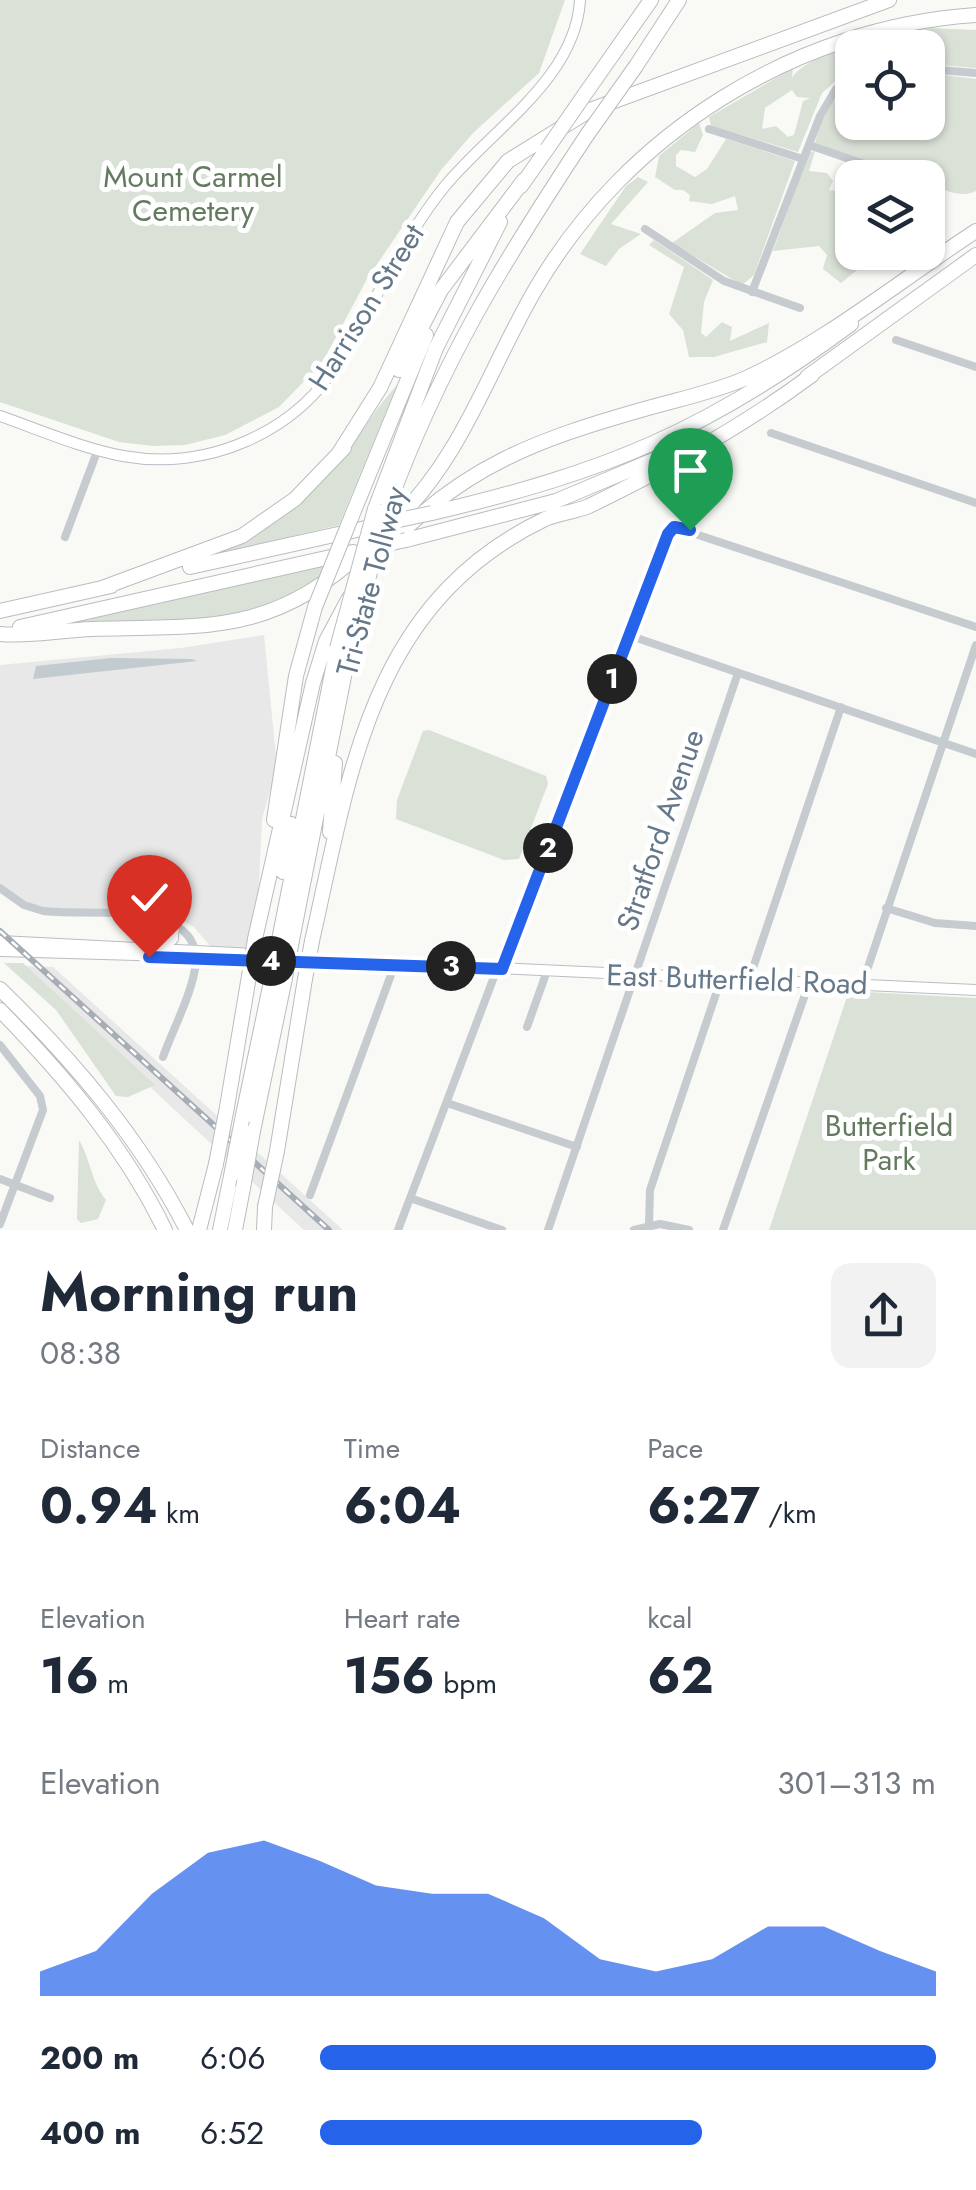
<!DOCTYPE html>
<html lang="en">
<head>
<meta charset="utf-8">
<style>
  :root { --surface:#fff; --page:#f2f2f3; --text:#1f2937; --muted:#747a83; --accent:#2563eb }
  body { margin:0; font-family:Jost,sans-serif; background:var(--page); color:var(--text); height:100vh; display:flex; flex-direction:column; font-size:38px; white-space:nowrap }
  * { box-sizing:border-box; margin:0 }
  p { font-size:32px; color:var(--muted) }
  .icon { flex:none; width:55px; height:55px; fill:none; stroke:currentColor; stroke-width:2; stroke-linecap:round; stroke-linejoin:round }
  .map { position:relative; height:1230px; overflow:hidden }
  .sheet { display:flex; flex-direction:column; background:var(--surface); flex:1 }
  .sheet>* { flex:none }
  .fabs { position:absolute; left:835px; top:30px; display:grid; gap:20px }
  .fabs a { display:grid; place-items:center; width:110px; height:110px; border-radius:20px; background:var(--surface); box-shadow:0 2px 8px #0004; font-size:50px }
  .pin { position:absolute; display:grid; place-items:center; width:85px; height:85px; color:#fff; margin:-102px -42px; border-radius:50% 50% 50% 0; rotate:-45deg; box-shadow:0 0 10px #0007 }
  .pin .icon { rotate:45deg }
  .km { position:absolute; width:50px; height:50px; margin:-25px; border-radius:50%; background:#222; color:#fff; font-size:28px; line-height:50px; text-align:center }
  .round { display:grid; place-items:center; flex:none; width:105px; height:105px; border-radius:20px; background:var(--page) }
  .headline { display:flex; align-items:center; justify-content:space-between; height:170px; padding:0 40px }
  h1 { font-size:55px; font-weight:700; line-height:75px }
  .figures { display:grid; grid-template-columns:repeat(3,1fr); gap:15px; height:170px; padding:10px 40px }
  .figures div { display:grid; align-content:center }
  .figures b { font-size:50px; font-weight:700 }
  .figures small { font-size:28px; font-weight:400 }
  .figures p { font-size:28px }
  .chart { height:280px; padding:20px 40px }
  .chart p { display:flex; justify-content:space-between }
  .chart svg { width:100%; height:180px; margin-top:10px; fill:var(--accent); opacity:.7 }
  ul { padding:0 40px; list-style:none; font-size:32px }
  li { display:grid; grid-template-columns:160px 120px 1fr; align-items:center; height:75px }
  li i { height:25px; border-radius:12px; background:var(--accent) }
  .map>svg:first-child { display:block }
  .built { fill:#e7e8e7 }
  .green { fill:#dae1d7; fill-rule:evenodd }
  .water { fill:#c1cbd0 }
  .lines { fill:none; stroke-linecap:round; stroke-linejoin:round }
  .secondary-casing { stroke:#b8bec3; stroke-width:12 }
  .highway-casing { stroke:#b9bdc0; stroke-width:16 }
  .street { stroke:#c6cbcf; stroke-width:8 }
  .secondary { stroke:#fff; stroke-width:10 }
  .highway { stroke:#fff; stroke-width:14 }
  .rail-casing { stroke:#a6adb4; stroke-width:6 }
  .rail { stroke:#fff; stroke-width:2.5; stroke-dasharray:8; stroke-linecap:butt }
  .highway-bridge-casing { stroke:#b9bdc0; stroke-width:16; stroke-linecap:butt }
  .highway-bridge { stroke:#fff; stroke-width:14 }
  .route-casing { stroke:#fff; stroke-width:20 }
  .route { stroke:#2563eb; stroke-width:12 }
  .labels { text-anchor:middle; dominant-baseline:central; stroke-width:10; stroke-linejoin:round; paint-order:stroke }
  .park-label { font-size:30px; fill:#657b60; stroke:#fff }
  .street-label { font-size:30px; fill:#65788a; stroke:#fff }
</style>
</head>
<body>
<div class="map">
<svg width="976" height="1230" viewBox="0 0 976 1230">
  <rect width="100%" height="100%" fill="#f9f9f6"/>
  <path class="built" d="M 264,635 L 277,767 L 262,819 L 256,949 L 210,946 L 194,927 L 173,915 L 42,908 L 25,902 L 0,884 L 0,665 L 181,648 Z
    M 20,966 L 53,967 L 343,1230 L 304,1230 Z"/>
  <path class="green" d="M 0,0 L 565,0 L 539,73 L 473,133 L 441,170 L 367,279 L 322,363 L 279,407 L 225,435 L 185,445 L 153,446 L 119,442 L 0,402 Z
    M 932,28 L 976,30 L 976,68 L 928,64 L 928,48 L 852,48 L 852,67 L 822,93 L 798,152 L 711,126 L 709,117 L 793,68 L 792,78 C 811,49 898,35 932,28 ZM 792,90 L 797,97 L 810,98 L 803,101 L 794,135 L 788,137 L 776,126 L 762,129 L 765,108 Z
    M 928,73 L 976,79 L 976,191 C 961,199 943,189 928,184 L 928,178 L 908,177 L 815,143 L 823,114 L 852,80 L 852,122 L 928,122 Z
    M 699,123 L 703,135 L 695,152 L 681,150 L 676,155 L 676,166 L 695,177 L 707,169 L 726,139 L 795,161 L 754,275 L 742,285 L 672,243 L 715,213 L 738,210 L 735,196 L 712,204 L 689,201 L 690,195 L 683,190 L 675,190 L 655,177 L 659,156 Z
    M 815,151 L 809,171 L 827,173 L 833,181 L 829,190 L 852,193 L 852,252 L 873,253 L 871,259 L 841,283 L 823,269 L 827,255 L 819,246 L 773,251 L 809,152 Z
    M 638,177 L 648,182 L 611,224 L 641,234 L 619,249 L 606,266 L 580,254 L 626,186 Z
    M 654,240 L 713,280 L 704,302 L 701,333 L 706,337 L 722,322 L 732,327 L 730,341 L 769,323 L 767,342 L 714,357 L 689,357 L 683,330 L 669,314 L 684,267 L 649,245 Z
    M 397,385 L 339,525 L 221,553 C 250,527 291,510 321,482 C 351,453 370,414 397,385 Z
    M 326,565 C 296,632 136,623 72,626 L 71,623 Z
    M 429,730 L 546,776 L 548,784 L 519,859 L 504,860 L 396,819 L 397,800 L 423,731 Z
    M 4,963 L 23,963 L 155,1085 L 128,1097 L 116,1096 L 56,1010 Z
    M 849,991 L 976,998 L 976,1230 L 769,1230 Z
    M 79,1140 C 91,1161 91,1181 106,1200 L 98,1219 L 81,1223 L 77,1219 Z"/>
  <path class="water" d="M 111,658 L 192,659 L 197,661 L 33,679 L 36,666 Z"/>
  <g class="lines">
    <g class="secondary-casing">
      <path id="secondary" d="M 0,416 C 40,430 81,448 123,456 C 206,471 295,434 339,361 C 376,303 401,240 445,186 C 491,130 576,78 580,0
        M 0,941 L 255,954
        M 161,948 L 173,939 L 174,921
        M 0,951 L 346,961 L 976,990"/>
    </g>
    <g class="highway-casing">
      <path id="highway" d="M 636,66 L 679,0
        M 585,94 L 651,0
        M 521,186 L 547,149
        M 399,370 L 441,290 L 524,180
        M 807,377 L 976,255
        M 339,453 L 380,388 L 457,222 L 508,161 L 590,110 L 889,0
        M 388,506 C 441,363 503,262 587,135
        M 375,509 L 436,348 L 500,222
        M 432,513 C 606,472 707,431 851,324
        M 351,518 L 426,335
        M 394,522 C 462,458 489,369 535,290 C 626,133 796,27 976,15
        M 406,540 L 556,501 L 689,445
        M 389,545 C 464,466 539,439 641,410 C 675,400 711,393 744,379 C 824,343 902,279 976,231
        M 190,567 L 379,525
        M 102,588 L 242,536 L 295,499 L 344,448
        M 0,611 L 111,586
        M 20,627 L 353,552
        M 0,634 C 30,637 61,630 92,629 C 210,626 274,635 367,547
        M 274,820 L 296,676 L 315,607
        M 330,832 L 335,763
        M 283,872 L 291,824
        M 255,939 L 313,683 L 326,641 L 349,598
        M 279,940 L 337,648
        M 292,940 L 350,646
        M 312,941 C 350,773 370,603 545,519 C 559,513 575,512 589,506 C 668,468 742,427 812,375
        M 0,989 C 73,1060 140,1138 187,1230
        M 0,1010 C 65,1077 124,1146 165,1230
        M 227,1107 L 249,976
        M 242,1120 L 272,977
        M 253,1131 L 285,978
        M 277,1151 L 305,979
        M 199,1230 L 216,1164
        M 220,1230 L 231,1176
        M 235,1230 L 243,1188
        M 264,1230 L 265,1207"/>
    </g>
    <path class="street" d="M 928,69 L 976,73
      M 709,129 L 803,159
      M 809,145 L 887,172
      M 645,229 L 724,281 L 800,308
      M 752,292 L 820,116 L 836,89 L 852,75
      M 896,340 L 976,367
      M 771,433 L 976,503
      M 65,537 L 98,449
      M 628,635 L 976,754
      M 0,888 L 24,905 L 43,911 C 87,917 207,897 195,969 C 190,998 173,1029 163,1057
      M 886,908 L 935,923 L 976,926
      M 502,969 L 633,623 L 674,527 L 976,627
      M 749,980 L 841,707
      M 862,985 L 976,645
      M 527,1027 L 547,971
      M 0,1045 L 40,1096 L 43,1110 L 0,1224
      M 447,1103 L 577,1147
      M 0,1179 L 50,1198
      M 310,1195 L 395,964
      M 410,1198 L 502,1230
      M 649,1224 L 650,1190 L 721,979
      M 398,1230 L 497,969
      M 548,1230 L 738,673
      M 634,1230 L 660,1224 L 689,1230
      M 723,1230 L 809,983"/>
    <use href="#secondary" class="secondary"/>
    <use href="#highway" class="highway"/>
    <g class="rail-casing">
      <path id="rail" d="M 0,931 L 329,1230"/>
    </g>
    <use href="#rail" class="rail"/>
    <g class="highway-bridge-casing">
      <path id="highway-bridge" d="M 587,135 L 636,66
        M 547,149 L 585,94
        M 385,523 L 432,513
        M 373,547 L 406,540
        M 315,607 L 351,518
        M 350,646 L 388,506
        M 337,648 L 375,509
        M 249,976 L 255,939
        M 272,977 L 279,940
        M 285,978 L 292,940
        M 305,979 L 312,941
        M 216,1164 L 227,1107
        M 231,1176 L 242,1120
        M 243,1188 L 253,1131
        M 265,1207 L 277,1151"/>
    </g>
    <use href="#highway-bridge" class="highway-bridge"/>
  </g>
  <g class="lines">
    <g class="route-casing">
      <path id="route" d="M 149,957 L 502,969 L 668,534 L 674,527 L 690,530"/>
    </g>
    <use href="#route" class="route"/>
  </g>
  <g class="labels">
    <g class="park-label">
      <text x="193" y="176">Mount Carmel<tspan x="193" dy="34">Cemetery</tspan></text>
      <text x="889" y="1125">Butterfield<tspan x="889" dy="34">Park</tspan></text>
    </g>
    <g class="street-label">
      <text transform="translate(366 307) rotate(-58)">Harrison Street</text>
      <text transform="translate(371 581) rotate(-75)">Tri-State Tollway</text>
      <text transform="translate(660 830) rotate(-71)">Stratford Avenue</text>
      <text transform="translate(737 979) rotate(2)">East Butterfield Road</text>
    </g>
  </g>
</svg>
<div class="fabs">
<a><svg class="icon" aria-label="locate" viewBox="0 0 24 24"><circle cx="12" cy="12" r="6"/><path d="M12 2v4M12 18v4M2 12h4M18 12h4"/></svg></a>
<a><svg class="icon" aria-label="layers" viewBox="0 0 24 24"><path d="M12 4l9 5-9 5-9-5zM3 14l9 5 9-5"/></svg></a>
</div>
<div class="pin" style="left:690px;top:530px;background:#1e9e55"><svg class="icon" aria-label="arrive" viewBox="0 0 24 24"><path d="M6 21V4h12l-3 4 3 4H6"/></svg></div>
<div class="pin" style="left:149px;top:957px;background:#d93025"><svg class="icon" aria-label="check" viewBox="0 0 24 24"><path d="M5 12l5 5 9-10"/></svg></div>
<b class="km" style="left:612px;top:679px">1</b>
<b class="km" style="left:548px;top:848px">2</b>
<b class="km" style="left:451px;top:966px">3</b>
<b class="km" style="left:271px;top:961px">4</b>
</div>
<section class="sheet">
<div class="headline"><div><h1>Morning run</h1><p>08:38</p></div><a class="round"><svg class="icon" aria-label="share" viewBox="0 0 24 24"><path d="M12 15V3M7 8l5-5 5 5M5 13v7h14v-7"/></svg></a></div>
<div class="figures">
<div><p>Distance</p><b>0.94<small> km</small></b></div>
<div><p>Time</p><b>6:04</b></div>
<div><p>Pace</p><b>6:27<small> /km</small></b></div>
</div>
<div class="figures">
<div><p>Elevation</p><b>16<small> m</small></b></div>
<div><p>Heart rate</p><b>156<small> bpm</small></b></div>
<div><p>kcal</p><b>62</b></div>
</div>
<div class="chart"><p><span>Elevation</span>301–313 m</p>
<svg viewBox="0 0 160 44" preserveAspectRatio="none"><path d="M0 44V38L10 33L20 19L30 9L40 6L50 11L60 17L70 19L80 19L90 25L100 35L110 38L120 35L130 27L140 27L150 33L160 38V44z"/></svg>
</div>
<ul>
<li><b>200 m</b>6:06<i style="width:100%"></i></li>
<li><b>400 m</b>6:52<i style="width:62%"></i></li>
</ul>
</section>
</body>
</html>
